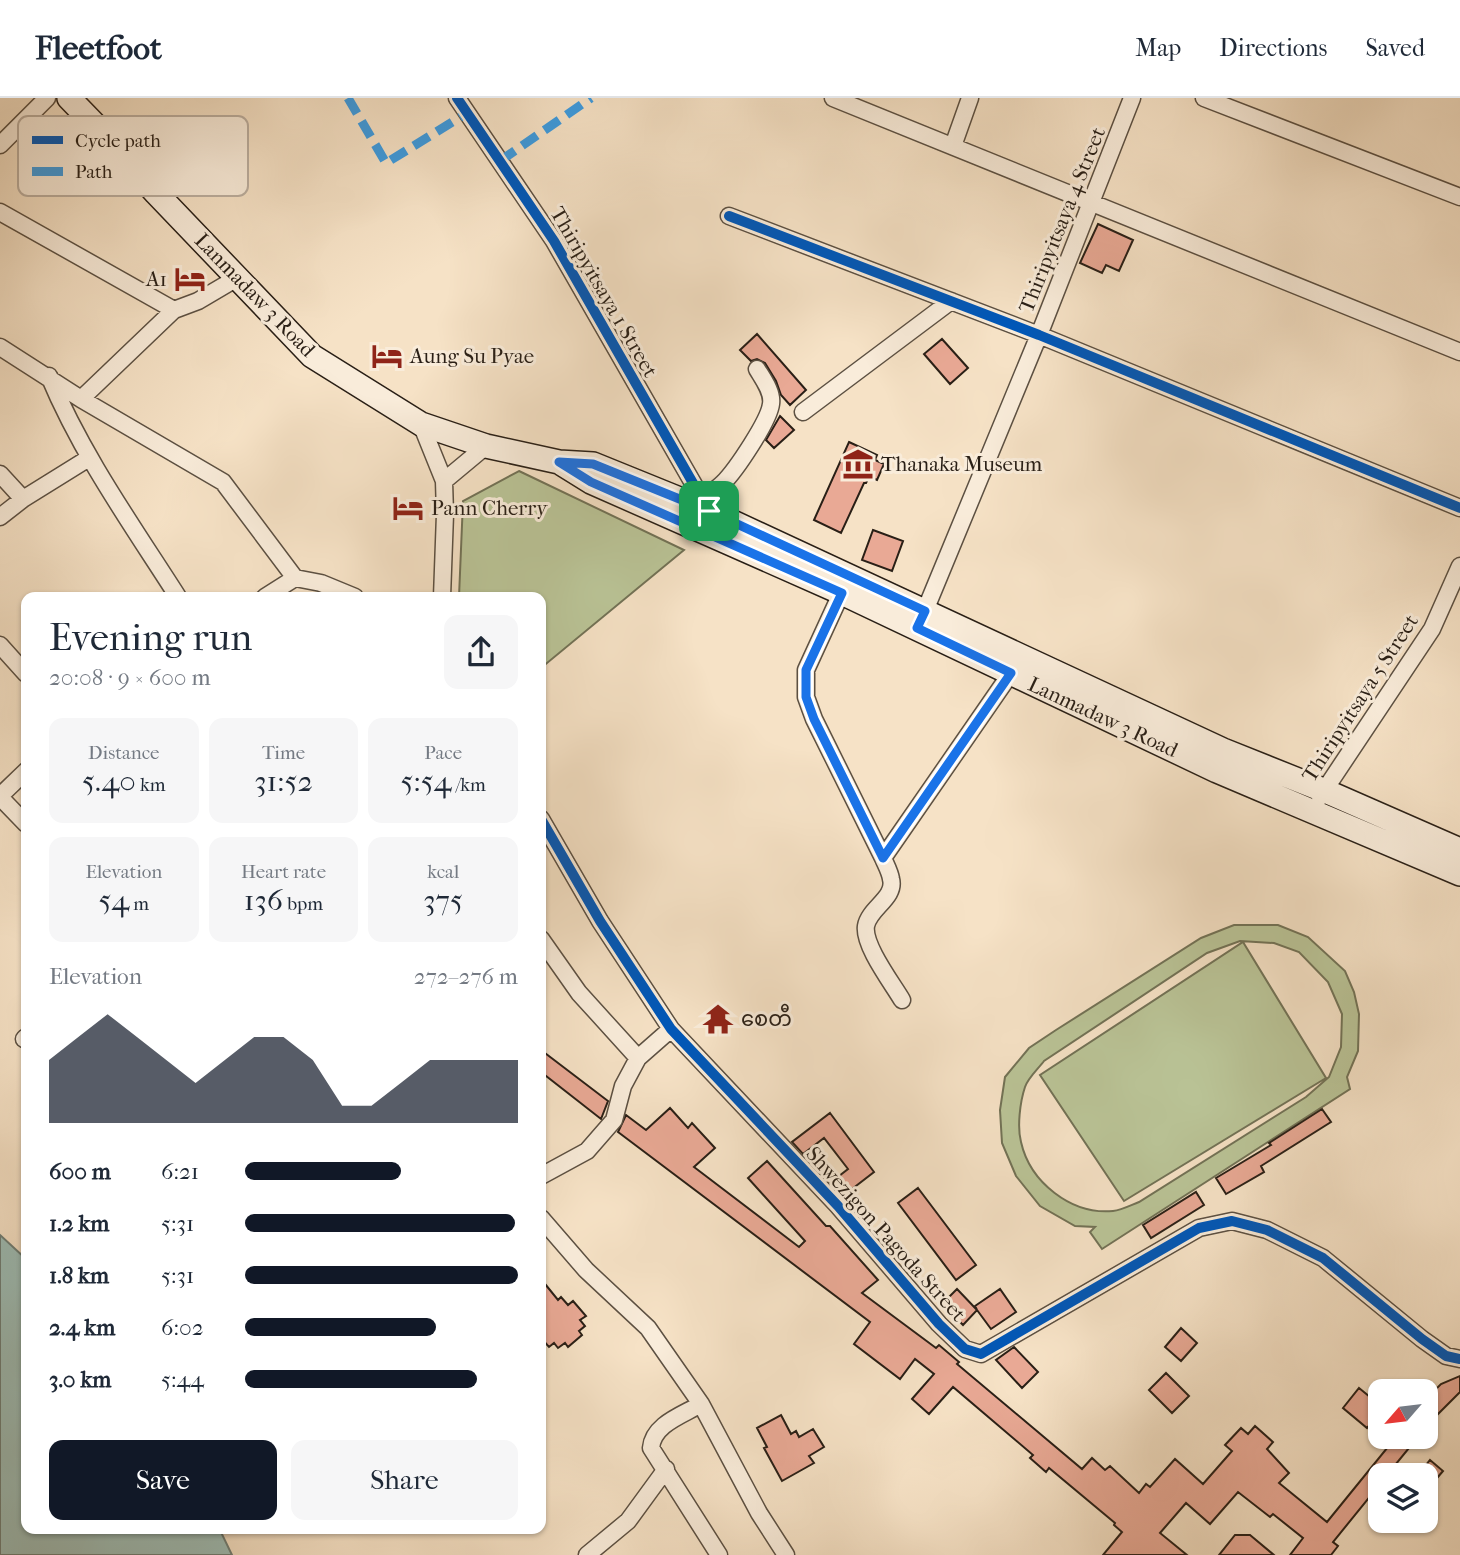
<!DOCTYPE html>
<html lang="en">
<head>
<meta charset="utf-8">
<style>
  :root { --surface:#fff; --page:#f6f6f7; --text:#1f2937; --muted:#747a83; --line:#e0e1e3; --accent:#111827 }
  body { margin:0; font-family:"IM FELL French Canon","Noto Sans Myanmar",serif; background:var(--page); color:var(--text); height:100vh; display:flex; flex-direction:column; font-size:26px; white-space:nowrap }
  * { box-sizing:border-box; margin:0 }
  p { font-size:23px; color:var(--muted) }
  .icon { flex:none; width:38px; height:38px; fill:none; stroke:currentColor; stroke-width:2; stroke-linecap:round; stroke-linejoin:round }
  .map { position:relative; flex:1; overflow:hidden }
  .side { position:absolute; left:21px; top:494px; width:525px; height:942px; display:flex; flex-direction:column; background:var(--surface); border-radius:14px; box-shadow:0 2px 5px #0004 }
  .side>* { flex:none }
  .needle { width:46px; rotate:242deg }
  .buttons { position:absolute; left:1368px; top:1281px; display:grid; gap:14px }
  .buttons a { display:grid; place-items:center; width:70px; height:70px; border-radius:14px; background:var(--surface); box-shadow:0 2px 5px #0004; font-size:35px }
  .pin { position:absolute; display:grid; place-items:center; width:60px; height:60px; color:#fff; margin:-30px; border-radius:14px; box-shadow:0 4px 10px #0006 }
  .round { display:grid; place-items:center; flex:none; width:74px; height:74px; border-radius:14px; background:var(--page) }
  .head { display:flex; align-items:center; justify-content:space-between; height:119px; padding:0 28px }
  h1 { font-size:38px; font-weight:600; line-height:52px }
  .figures { display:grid; grid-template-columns:repeat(3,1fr); gap:10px; height:119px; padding:7px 28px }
  .figures div { display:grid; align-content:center; border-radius:14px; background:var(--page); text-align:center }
  .figures b { font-size:30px; font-weight:600 }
  .figures small { font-size:19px; font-weight:400 }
  .figures p { font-size:19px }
  .chart { height:196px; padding:14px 28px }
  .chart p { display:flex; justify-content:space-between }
  .chart svg { width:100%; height:126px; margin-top:7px; fill:var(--accent); opacity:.7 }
  .primary-button { display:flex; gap:14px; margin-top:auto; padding:14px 28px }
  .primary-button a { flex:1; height:80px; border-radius:14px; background:var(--accent); color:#fff; font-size:28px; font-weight:600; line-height:80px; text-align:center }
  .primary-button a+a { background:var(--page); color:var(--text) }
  ul { padding:0 28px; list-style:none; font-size:23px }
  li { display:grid; grid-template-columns:112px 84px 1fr; align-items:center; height:52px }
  li i { height:18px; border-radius:9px; background:var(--accent) }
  header { display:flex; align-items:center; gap:42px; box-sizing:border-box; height:98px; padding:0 35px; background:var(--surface); border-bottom:2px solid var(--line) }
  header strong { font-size:33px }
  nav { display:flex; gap:38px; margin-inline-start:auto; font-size:24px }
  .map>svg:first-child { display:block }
  .green { fill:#bac497; stroke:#727256; stroke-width:2; fill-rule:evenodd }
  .water { fill:#9dbdb6; stroke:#6f7e76; stroke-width:2 }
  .building { fill:#e9a995; stroke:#291f16; stroke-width:2 }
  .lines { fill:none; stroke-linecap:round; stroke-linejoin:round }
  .minor-casing { stroke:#5c5042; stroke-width:19 }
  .secondary-casing { stroke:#291f16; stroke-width:26 }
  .minor { stroke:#f9ecda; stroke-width:16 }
  .secondary { stroke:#f9ecda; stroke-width:23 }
  .quiet { stroke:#3d9bdf; stroke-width:9; stroke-dasharray:18 9; stroke-linecap:butt }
  .cycleway-casing { stroke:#f9ecda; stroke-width:15 }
  .cycleway { stroke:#0057b8; stroke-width:10 }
  .route-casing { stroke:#fff; stroke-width:14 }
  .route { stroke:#1a73e8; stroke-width:9 }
  .labels { text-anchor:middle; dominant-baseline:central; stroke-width:6; stroke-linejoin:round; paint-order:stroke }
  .street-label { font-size:21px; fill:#291f16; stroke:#f9ecda }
  .poi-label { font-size:21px; fill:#291f16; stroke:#f9ecda; text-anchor:start }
  .key { fill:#f9ecda; stroke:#bbae9f; stroke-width:2 }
  .key-label { font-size:19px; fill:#291f16 }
</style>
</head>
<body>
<header>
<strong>Fleetfoot</strong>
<nav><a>Map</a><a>Directions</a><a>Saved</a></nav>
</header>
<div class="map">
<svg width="1460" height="1457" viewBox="0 0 1460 1457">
  <rect width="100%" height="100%" fill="#f6e2c6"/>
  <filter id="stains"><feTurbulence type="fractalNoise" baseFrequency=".00286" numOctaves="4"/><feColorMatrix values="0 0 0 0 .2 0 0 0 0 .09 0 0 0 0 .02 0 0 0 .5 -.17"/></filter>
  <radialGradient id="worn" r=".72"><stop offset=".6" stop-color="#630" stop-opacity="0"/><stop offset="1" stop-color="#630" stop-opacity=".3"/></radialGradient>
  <path class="green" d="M 519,373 L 684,452 L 541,570 L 541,499 L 459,499 L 463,403 Z
    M 1234,827 L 1278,827 L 1308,839 L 1345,873 L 1354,894 L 1359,916 L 1358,953 L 1347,979 L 1350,991 L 1102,1151 L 1090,1134 L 1095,1129 L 1075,1128 L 1040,1108 L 1016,1078 L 1002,1045 L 1000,1012 L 1005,979 L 1029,950 L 1056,932 L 1201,840 ZM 1240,843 L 1274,845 L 1299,854 L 1328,884 L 1342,916 L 1341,949 L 1329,979 L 1306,999 L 1139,1104 C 1131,1107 1122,1112 1113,1113 C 1071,1117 1030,1084 1021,1044 C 1017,1029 1020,1004 1025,989 C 1028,980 1038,971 1044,963 L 1207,855 Z
    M 1243,844 L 1326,980 L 1124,1103 L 1040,977 Z"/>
  <path class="water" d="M 0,1137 L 26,1161 L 26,1430 L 219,1430 L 232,1457 L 0,1457 Z"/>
  <path class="building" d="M 1098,126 L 1133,142 L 1119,173 L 1106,167 L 1102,175 L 1080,165 Z
    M 757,236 L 806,292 L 790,307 L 781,297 L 776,283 L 765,265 L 757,261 L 751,263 L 740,252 Z
    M 942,241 L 968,270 L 950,286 L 924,256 Z
    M 780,318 L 794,332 L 774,350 L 766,342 Z
    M 849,344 L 877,357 L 875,362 L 884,366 L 877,382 L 869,379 L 866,385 L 864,385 L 841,435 L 814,422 Z
    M 873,432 L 903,443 L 892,473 L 862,462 Z
    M 541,952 L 608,1003 L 601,1021 L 541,974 Z
    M 670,1010 L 688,1030 L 692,1025 L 715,1050 L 694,1069 L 799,1149 L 805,1143 L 748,1080 L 767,1063 L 826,1128 L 830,1128 L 878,1182 L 862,1195 L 936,1250 L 939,1247 L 959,1264 L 957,1266 L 1082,1371 L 1092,1360 L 1105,1372 L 1110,1368 L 1139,1395 L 1146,1386 L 1150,1389 L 1175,1361 L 1203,1386 L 1232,1353 L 1225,1347 L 1241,1330 L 1248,1336 L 1255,1328 L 1273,1344 L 1267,1351 L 1289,1375 L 1279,1385 L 1327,1424 L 1396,1339 L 1418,1339 L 1387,1377 L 1381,1377 L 1381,1385 L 1333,1444 L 1338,1448 L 1331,1457 L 1290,1457 L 1303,1440 L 1273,1416 L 1270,1419 L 1238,1394 L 1210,1426 L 1186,1405 L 1160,1435 L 1187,1457 L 1103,1457 L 1122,1434 L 1114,1427 L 1115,1425 L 1049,1370 L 1046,1374 L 1030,1360 L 1033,1357 L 953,1289 L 929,1316 L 912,1301 L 934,1276 L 915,1261 L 900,1281 L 854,1246 L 870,1224 L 618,1034 L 626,1017 L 646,1032 Z
    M 1322,1011 L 1331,1024 L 1261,1068 L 1264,1074 L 1226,1096 L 1216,1080 L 1271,1047 L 1269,1045 Z
    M 830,1015 L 874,1074 L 843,1098 L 830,1085 L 848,1071 L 824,1040 L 803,1056 L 792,1044 Z
    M 918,1090 L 976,1167 L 956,1182 L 898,1105 Z
    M 1196,1094 L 1204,1107 L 1151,1140 L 1143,1127 Z
    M 541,1181 L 558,1202 L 561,1199 L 568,1207 L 573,1203 L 586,1218 L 580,1222 L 585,1228 L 579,1233 L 582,1237 L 568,1249 L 565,1245 L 558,1250 L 554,1245 L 549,1249 L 541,1240 Z
    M 957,1191 L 977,1212 L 975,1208 L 1000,1191 L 1016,1214 L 991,1231 L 977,1212 L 963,1227 L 942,1206 Z
    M 1181,1230 L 1197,1245 L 1181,1263 L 1165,1249 Z
    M 1014,1249 L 1038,1274 L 1022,1290 L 996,1262 Z
    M 1166,1275 L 1189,1298 L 1172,1315 L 1149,1292 Z
    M 1460,1278 L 1460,1294 L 1426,1328 L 1426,1301 L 1441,1286 Z
    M 1359,1290 L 1381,1308 L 1381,1314 L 1367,1330 L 1343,1310 Z
    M 781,1317 L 791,1336 L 796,1333 L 799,1339 L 813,1331 L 824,1349 L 809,1358 L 814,1365 L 782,1383 L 764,1350 L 767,1349 L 757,1330 Z
    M 1430,1362 L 1443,1373 L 1426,1393 L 1426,1377 L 1418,1377 Z
    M 1235,1437 L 1250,1437 L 1274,1457 L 1219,1457 Z"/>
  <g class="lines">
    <g class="minor-casing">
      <path id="minor" d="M 457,0 L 554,143 L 709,413
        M 833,0 L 1460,254
        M 1204,0 L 1460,99
        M 0,47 L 47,0
        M 953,48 L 970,0
        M 0,114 L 174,212
        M 729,118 L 1039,237 L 1460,410
        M 0,249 L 81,301 L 223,384 L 295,480
        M 49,278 C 82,357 132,427 178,499
        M 81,301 L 174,212 L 198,203 L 237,180
        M 803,314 L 951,203
        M 421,326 L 444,383 L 445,416 L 442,499
        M 0,376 L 23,401
        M 444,383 L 486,348
        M 702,402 C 709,396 717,391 723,385 C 736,372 769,323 771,306 C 773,294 763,281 757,271
        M 0,419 L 23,401 L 89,360
        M 845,487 L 806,572 L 806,599 L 814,621 L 883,760 C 886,767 890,774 891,781 C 896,800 869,810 866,828 C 863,847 892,885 902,902
        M 265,499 L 295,480 L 321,485 L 355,499
        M 922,520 L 1039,237 L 1132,0
        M 0,547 L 26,576
        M 0,698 L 26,673
        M 0,699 L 26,726
        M 1320,699 L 1432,531 L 1460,468
        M 541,721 L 600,823 L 671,931 L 838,1108 L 939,1226 L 965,1251 L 981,1256 L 1199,1130 L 1232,1123 L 1267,1132 L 1323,1160 L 1422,1241 L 1446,1258 L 1460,1261
        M 883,760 L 1011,575
        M 541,841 L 579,895 L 638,960
        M 24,941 L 26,939
        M 541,1078 L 587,1053 L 614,1022 L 623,988 L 638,960 L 671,931
        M 541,1120 L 586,1172 L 648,1230 L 701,1306 L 759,1415 L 786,1457
        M 701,1306 C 683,1317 653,1326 651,1350 L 719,1457
        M 587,1457 L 628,1423 L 666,1371"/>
    </g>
    <g class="secondary-casing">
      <path id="secondary" d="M 69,0 L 99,31 L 156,95 L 312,258 L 421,326 L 486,348 L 559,364 L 593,366 L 709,413 L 1223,652 L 1323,692 L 1460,752
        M 562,366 L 591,384 L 842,495 L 1217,673 L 1460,776"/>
    </g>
    <use href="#minor" class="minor"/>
    <use href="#secondary" class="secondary"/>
    <path class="quiet" d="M 348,0 L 386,65 L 467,15
      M 500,63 L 591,0"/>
    <g class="cycleway-casing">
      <path id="cycleway" d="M 457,0 L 554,143 L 709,413
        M 729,118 L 1039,237 L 1460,410
        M 541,721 L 600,823 L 671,931 L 838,1108 L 939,1226 L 965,1251 L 981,1256 L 1199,1130 L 1232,1123 L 1267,1132 L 1323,1160 L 1422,1241 L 1446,1258 L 1460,1261"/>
    </g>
    <use href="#cycleway" class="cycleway"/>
  </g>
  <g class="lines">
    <g class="route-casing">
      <path id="route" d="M 559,364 L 593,366 L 709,413 L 925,513 L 917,530 L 1011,575 L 883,760 L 814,621 L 806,599 L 806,572 L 842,495 L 591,384 Z"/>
    </g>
    <use href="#route" class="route"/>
  </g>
  <defs>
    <g id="hotel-bare" transform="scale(2.415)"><path d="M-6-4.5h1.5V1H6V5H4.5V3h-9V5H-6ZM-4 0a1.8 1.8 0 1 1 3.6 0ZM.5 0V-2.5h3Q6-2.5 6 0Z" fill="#8f2418" stroke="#f9ecda" stroke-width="2.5" paint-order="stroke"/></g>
    <g id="museum-bare" transform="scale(2.415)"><path d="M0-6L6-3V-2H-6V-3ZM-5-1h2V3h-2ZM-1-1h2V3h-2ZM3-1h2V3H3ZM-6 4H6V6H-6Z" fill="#8f2418" stroke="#f9ecda" stroke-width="2.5" paint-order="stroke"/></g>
    <g id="temple-bare" transform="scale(2.415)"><path d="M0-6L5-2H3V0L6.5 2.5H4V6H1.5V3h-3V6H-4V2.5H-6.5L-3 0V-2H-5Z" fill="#8f2418" stroke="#f9ecda" stroke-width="2.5" paint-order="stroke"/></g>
  </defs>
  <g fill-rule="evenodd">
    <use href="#hotel-bare" x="190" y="181"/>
    <use href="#hotel-bare" x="387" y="258"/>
    <use href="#museum-bare" x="858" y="366"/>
    <use href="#hotel-bare" x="408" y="410"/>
    <use href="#temple-bare" x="718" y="921"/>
  </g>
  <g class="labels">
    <g class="street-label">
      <text transform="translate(1062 122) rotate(-68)">Thiripyitsaya 4 Street</text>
      <text transform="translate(604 194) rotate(60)">Thiripyitsaya 1 Street</text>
      <text transform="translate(255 197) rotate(46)">Lanmadaw 3 Road</text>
      <text transform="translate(1360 600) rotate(-57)">Thiripyitsaya 5 Street</text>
      <text transform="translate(1103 619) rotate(25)">Lanmadaw 3 Road</text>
      <text transform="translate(886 1136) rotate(48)">Shwezigon Pagoda Street</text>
    </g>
    <g class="poi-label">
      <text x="167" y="181" text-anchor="end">A1</text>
      <text x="410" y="258">Aung Su Pyae</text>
      <text x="881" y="366">Thanaka Museum</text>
      <text x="431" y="410">Pann Cherry</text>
      <text x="741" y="921">စေတီ</text>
    </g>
  </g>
  <rect x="18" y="18" width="230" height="80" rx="10" class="key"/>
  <rect x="32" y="38" width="31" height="8" fill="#0057b8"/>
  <rect x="32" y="69" width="31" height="9" fill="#3d9bdf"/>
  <g class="key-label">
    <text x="75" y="49">Cycle path</text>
    <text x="75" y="80">Path</text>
  </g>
  <rect width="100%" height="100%" filter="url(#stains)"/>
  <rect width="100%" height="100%" fill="url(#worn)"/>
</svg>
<div class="buttons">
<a><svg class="needle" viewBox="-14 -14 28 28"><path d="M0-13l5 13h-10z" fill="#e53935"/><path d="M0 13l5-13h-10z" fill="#747a83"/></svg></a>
<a><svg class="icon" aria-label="layers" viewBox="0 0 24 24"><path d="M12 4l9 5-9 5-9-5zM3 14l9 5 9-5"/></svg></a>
</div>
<div class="pin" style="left:709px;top:413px;background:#1e9e55"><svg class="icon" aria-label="arrive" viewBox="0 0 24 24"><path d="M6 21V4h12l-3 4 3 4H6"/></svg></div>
<section class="side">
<div class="head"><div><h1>Evening run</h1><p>20:08 · 9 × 600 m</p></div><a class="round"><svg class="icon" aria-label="share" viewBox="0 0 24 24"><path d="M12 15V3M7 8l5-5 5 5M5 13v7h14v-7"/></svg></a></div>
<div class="figures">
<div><p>Distance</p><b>5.40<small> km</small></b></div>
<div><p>Time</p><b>31:52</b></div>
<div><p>Pace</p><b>5:54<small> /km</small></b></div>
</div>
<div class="figures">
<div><p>Elevation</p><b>54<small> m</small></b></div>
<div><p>Heart rate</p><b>136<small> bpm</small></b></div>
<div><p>kcal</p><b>375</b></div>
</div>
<div class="chart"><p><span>Elevation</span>272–276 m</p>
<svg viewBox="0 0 160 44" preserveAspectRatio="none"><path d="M0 44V22L10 14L20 6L30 14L40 22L50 30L60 22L70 14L80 14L90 22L100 38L110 38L120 30L130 22L140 22L150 22L160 22V44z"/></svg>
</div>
<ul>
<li><b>600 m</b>6:21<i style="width:57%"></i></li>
<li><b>1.2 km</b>5:31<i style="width:99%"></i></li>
<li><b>1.8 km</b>5:31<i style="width:100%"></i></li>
<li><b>2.4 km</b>6:02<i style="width:70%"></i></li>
<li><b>3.0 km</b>5:44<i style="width:85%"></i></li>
</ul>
<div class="primary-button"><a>Save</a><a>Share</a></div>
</section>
</div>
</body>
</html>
